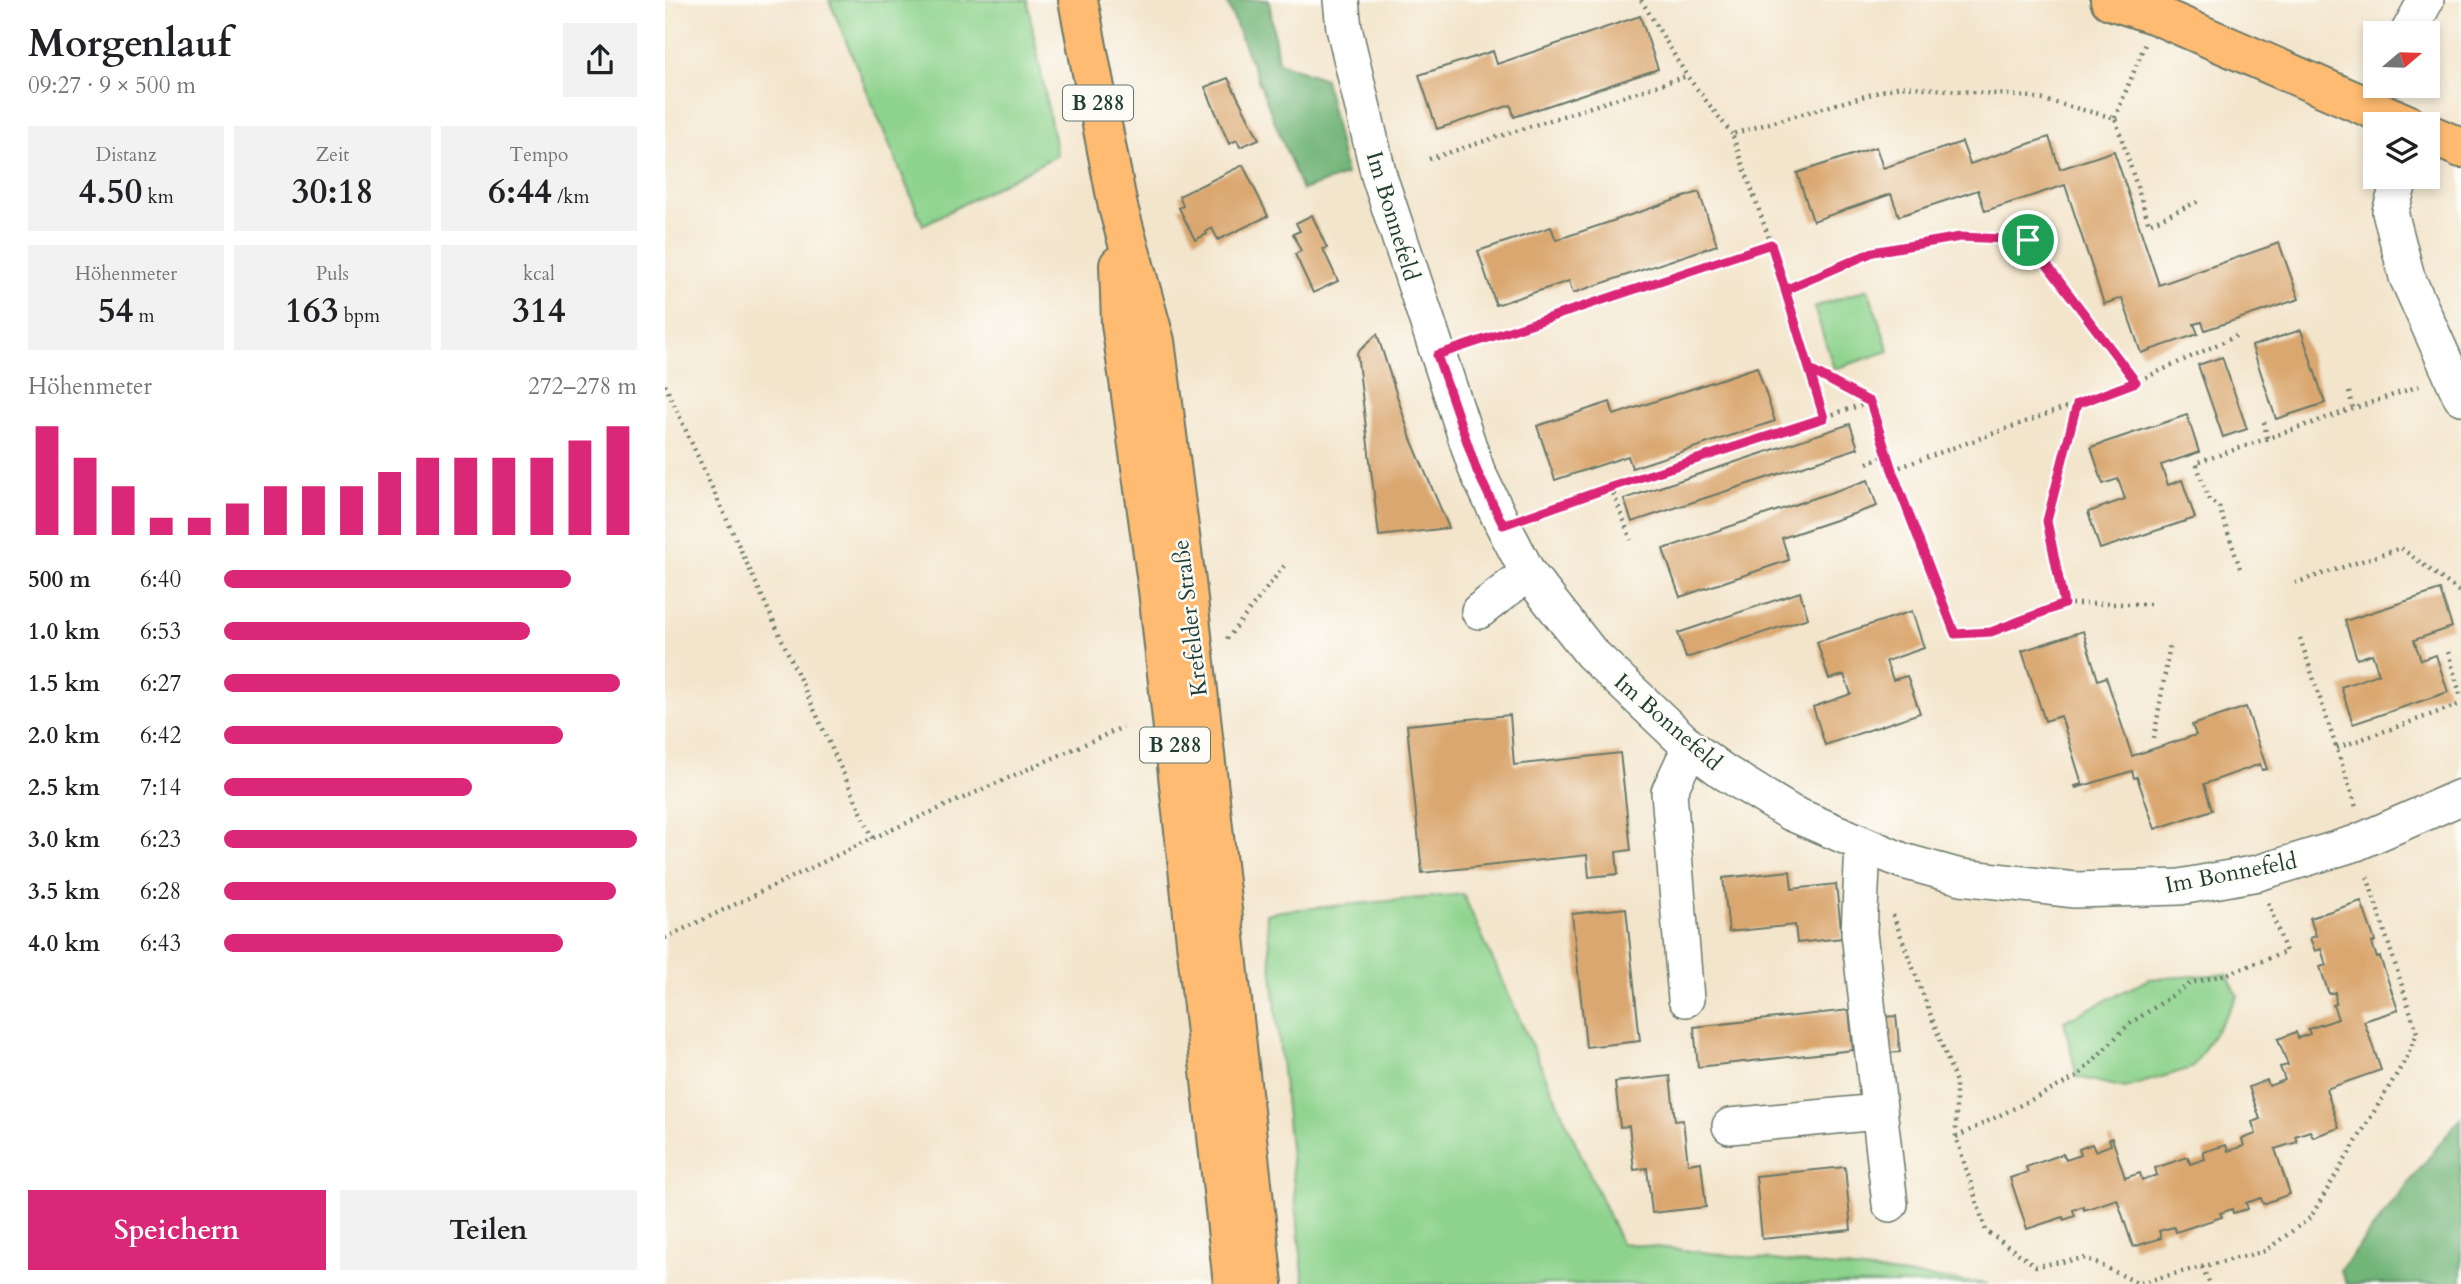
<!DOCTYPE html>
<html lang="de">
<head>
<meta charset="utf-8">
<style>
  :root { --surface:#fff; --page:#f2f2f2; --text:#202124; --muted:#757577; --accent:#db2777 }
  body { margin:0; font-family:Cardo,serif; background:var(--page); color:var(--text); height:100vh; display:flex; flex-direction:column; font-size:26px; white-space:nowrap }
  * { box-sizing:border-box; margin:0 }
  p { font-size:23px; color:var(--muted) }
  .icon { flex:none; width:38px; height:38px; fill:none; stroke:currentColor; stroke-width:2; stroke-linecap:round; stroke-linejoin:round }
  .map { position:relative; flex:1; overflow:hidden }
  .side { display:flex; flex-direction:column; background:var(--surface); width:665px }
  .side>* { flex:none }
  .needle { width:46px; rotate:71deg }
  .tools { position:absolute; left:1698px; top:21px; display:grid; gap:14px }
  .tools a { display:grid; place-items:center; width:77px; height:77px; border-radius:0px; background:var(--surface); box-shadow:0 4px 10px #0003; font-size:35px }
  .pin { position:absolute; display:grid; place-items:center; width:60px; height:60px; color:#fff; margin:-30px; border:4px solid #fff; border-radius:50%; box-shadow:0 2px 7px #0007 }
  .round { display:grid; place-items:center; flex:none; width:74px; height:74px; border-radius:0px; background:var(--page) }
  .overview { display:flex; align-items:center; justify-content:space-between; height:119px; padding:0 28px }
  h1 { font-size:38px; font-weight:700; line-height:52px }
  .stats { display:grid; grid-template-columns:repeat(3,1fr); gap:10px; height:119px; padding:7px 28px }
  .stats div { display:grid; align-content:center; border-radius:0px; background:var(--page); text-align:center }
  .stats b { font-size:35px; font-weight:700 }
  .stats small { font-size:19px; font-weight:400 }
  .stats p { font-size:19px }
  .chart { height:196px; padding:14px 28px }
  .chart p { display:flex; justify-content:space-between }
  .chart svg { width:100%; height:126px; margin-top:7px; stroke:var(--accent); stroke-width:6 }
  .cta { display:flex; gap:14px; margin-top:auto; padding:14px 28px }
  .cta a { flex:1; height:80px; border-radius:0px; background:var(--accent); color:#fff; font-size:28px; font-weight:700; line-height:80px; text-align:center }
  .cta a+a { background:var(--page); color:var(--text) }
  ul { padding:0 28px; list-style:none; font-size:23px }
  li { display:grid; grid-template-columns:112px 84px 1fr; align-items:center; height:52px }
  li i { height:18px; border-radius:9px; background:var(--accent) }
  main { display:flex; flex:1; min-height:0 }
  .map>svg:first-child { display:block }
  .green { fill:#8ed38d; stroke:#568860; stroke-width:2 }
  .forest { fill:#72b578; stroke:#487956; stroke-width:2 }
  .building { fill:#daa76f }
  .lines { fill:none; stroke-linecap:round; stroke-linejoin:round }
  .minor-casing { stroke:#697869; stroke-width:38 }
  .major-casing { stroke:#697869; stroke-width:42 }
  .path { stroke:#697869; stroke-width:4.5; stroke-dasharray:2 5; stroke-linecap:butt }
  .minor { stroke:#fff; stroke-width:35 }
  .major { stroke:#ffbb71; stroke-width:38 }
  .route-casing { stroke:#fff; stroke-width:14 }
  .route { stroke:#db2777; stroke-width:9 }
  .labels { text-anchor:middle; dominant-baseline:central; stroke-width:5; stroke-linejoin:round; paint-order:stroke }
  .shield { fill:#fdfcf7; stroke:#62766e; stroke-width:2 }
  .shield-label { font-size:21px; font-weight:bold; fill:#1f3d34 }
  .street-label { font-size:23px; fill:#1f3d34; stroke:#fdfcf7 }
</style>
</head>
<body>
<main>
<section class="side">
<div class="overview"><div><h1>Morgenlauf</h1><p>09:27 · 9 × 500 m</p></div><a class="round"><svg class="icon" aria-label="share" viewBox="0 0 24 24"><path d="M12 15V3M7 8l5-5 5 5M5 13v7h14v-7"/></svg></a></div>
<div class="stats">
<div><p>Distanz</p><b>4.50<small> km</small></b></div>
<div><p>Zeit</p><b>30:18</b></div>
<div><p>Tempo</p><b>6:44<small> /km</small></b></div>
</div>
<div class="stats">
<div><p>Höhenmeter</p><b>54<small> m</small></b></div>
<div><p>Puls</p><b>163<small> bpm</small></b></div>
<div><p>kcal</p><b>314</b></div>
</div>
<div class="chart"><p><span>Höhenmeter</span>272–278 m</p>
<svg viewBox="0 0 160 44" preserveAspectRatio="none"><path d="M5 44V6M15 44V17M25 44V27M35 44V38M45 44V38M55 44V33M65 44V27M75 44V27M85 44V27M95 44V22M105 44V17M115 44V17M125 44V17M135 44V17M145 44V11M155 44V6"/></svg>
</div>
<ul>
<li><b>500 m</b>6:40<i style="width:84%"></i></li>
<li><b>1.0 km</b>6:53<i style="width:74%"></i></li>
<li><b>1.5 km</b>6:27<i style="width:96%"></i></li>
<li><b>2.0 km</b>6:42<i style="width:82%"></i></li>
<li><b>2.5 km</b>7:14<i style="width:60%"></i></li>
<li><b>3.0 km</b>6:23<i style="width:100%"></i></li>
<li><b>3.5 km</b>6:28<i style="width:95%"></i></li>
<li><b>4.0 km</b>6:43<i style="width:82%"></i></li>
</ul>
<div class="cta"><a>Speichern</a><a>Teilen</a></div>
</section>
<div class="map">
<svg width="1796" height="1284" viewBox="0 0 1796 1284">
  <rect width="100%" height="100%" fill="#fdfcf7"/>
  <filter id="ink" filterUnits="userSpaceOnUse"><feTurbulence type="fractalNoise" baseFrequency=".0143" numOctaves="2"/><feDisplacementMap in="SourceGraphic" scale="14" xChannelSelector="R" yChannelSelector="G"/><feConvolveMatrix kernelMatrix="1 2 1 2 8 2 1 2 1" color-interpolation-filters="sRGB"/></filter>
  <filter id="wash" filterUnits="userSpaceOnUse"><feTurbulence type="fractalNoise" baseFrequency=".00686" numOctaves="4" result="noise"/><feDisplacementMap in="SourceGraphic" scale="28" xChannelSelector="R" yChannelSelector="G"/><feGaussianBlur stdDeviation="1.57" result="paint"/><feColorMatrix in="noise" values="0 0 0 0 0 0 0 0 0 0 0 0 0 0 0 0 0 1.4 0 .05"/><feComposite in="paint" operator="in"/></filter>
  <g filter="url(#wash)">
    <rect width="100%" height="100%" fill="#f3e5cc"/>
    <path class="green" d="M 164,0 L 362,0 L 392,155 L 258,225 Z
      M 1203,289 L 1224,351 L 1169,369 L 1149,307 Z
      M 798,894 L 956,1243 L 1323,1284 L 639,1284 L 601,914 L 616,911 Z
      M 1562,974 L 1573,996 L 1527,1068 L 1460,1088 L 1412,1077 L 1399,1021 L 1484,979 Z"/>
    <path class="forest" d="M 561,0 L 604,0 L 613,62 L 660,79 L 681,175 L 637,190 Z
      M 1796,1117 L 1796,1284 L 1682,1284 L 1675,1270 Z"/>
    <g id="blocks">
      <path class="building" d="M 975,16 L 993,69 L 849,117 L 846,105 L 772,129 L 754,75 L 828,51 L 832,64 Z
        M 563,78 L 594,139 L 575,147 L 572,140 L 564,144 L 540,87 Z
        M 1384,137 L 1395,169 L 1449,151 L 1494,285 L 1614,243 L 1634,299 L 1540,330 L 1537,322 L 1529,324 L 1533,334 L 1476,353 L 1457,298 L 1439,304 L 1400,185 L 1320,211 L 1313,190 L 1234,216 L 1226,194 L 1148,221 L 1132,173 L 1211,147 L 1218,168 L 1297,142 L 1305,164 Z
        M 578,165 L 603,216 L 553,240 L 547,228 L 541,232 L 542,234 L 530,240 L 514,208 L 518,206 L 514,196 Z
        M 1034,192 L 1052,245 L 908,293 L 904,281 L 831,305 L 813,251 L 886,227 L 891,240 Z
        M 647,215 L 662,248 L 658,249 L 673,281 L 648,293 L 630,254 L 636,251 L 628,234 L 635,231 L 631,223 Z
        M 1636,330 L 1660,403 L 1611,419 L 1587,346 Z
        M 712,334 L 746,439 L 784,528 L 714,536 L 692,353 Z
        M 1557,357 L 1582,429 L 1558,437 L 1533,365 Z
        M 1092,367 L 1110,421 L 967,468 L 963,456 L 890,480 L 872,426 L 945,402 L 949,415 Z
        M 1522,415 L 1534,452 L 1496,465 L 1503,485 L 1517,480 L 1530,518 L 1435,549 L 1423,512 L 1460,499 L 1453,479 L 1438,484 L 1426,447 Z
        M 1185,424 L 1193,448 L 967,522 L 959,499 Z
        M 1203,480 L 1212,506 L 1117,538 L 1124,560 L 1015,597 L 998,549 Z
        M 1775,590 L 1787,627 L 1749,640 L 1756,660 L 1771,655 L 1783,692 L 1688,724 L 1676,687 L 1714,674 L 1707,654 L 1692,659 L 1680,621 Z
        M 1135,592 L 1143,618 L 1021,658 L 1013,633 Z
        M 1247,611 L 1259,648 L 1221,661 L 1228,680 L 1242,676 L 1255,713 L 1160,745 L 1148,707 L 1186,694 L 1179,675 L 1164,679 L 1152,642 Z
        M 1418,631 L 1433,680 L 1441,677 L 1467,756 L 1531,735 L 1527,725 L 1581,707 L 1602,769 L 1597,770 L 1595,764 L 1539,784 L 1547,810 L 1490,829 L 1472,777 L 1469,778 L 1467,771 L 1411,788 L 1410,786 L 1417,784 L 1396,716 L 1380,721 L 1357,651 Z
        M 845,715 L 849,765 L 955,753 L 966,850 L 951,852 L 953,874 L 924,877 L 922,855 L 757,873 L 742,725 Z
        M 1125,871 L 1127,889 L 1171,884 L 1177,938 L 1132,943 L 1130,925 L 1064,932 L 1058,878 Z
        M 1696,901 L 1710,941 L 1707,943 L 1712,958 L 1715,957 L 1733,1010 L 1699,1021 L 1716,1070 L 1661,1089 L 1674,1128 L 1648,1137 L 1645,1131 L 1630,1136 L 1632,1142 L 1610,1149 L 1625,1194 L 1598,1204 L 1596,1198 L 1581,1203 L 1583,1209 L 1568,1213 L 1567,1209 L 1555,1213 L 1557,1217 L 1511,1232 L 1509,1227 L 1494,1231 L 1496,1238 L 1468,1247 L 1452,1199 L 1419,1210 L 1418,1206 L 1408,1210 L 1410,1216 L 1399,1220 L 1398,1217 L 1362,1229 L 1345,1178 L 1363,1172 L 1361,1167 L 1398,1154 L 1401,1160 L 1416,1155 L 1414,1149 L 1427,1144 L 1430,1151 L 1446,1145 L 1444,1139 L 1447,1138 L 1460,1178 L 1475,1173 L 1477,1180 L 1492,1175 L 1490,1168 L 1523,1157 L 1525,1164 L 1540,1159 L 1538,1152 L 1561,1145 L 1563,1151 L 1579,1146 L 1577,1139 L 1591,1134 L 1587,1122 L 1595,1119 L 1584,1087 L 1602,1080 L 1604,1086 L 1620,1080 L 1615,1067 L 1623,1065 L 1613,1039 L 1631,1032 L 1633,1038 L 1645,1034 L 1643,1029 L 1673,1019 L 1668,1005 L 1671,1004 L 1670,992 L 1664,994 L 1655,967 L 1661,965 L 1656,949 L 1650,951 L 1645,938 L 1651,936 L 1645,918 Z
        M 961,908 L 975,1041 L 921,1047 L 907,914 Z
        M 1184,1010 L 1188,1050 L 1033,1067 L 1029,1027 Z
        M 1231,1016 L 1235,1052 L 1222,1053 L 1218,1017 Z
        M 1005,1076 L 1010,1121 L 1018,1120 L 1023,1164 L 1036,1162 L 1041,1207 L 987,1213 L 982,1168 L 969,1170 L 964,1126 L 955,1127 L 950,1082 Z
        M 1180,1167 L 1186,1230 L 1097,1239 L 1091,1176 Z"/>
    </g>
  </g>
  <g filter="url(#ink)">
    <use href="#blocks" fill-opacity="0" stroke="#697869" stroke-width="2"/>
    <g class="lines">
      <g class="minor-casing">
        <path id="minor" d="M 676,0 L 679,28 L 714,176 L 812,471 L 838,525 L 863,573 L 926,653 L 1025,747 L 1059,772 L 1126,813 L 1238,861 L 1296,877 L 1410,890 L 1515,887 L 1593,873 L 1691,843 L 1796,797
          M 1743,33 L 1761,0
          M 1736,177 L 1725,212 L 1742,277 L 1796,397
          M 814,611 L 863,573
          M 1198,844 L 1194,933 L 1225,1204
          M 1021,999 L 1004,792 L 1025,747
          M 1065,1126 L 1213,1112"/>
      </g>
      <g class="major-casing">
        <path id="major" d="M 413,0 L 453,207 L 490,341 L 522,590 L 598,1284
          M 1445,0 L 1491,15 L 1742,124
          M 1762,133 L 1796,148
          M 454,265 L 456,323 L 493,590 L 568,1284"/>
      </g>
      <path class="path" d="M 976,0 L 1022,76
        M 1450,118 L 1480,44
        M 764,159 L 1022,76 L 1067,134
        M 1120,291 L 1208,252 L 1295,237 L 1362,240 L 1471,382 L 1571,336
        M 803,345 L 1106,244
        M 1146,370 L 1205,402
        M 0,385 L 208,838
        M 1684,392 L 1688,408
        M 1159,418 L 1106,244 L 1067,134 L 1235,86 L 1367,97 L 1450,118 L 1484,224 L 1536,200
        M 1599,422 L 1602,438
        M 1202,463 L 1222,454
        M 1227,470 L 1290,634 L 1326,632 L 1399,604 L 1382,521 L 1412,404
        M 946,487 L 966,540
        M 869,514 L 1205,402 L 1227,470 L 1471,382
        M 1575,568 L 1554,507 L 1544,500 L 1531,463 L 1757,385
        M 1630,583 L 1736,548 L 1796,593
        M 1399,604 L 1485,604
        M 1635,638 L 1692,810
        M 562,639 L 619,566
        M 1783,652 L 1796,697
        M 1489,738 L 1505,644
        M 1672,748 L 1796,704
        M 1228,915 L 1291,1082 L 1291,1137 L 1321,1231 L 1371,1266 L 1421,1258 L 1473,1283 L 1600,1251 L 1645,1218 L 1742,1057 L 1752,1033 L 1701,873
        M 0,938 L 208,838 L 458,727
        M 1291,1137 L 1412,1077 L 1463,1025 L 1526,983 L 1562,974 L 1621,952 L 1603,902
        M 1537,1267 L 1545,1284"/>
      <use href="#minor" class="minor"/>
      <use href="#major" class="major"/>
    </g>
  </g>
  <g class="lines" filter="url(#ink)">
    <g class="route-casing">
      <path id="route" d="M 1363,240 L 1295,237 L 1208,252 L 1120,290 L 1159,418 L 946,487 L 838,525 L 812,471 L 772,355 L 1106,244 L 1145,370 L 1205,402 L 1227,470 L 1290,634 L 1326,632 L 1399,604 L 1382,521 L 1412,404 L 1471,382 L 1363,240"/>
    </g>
    <use href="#route" class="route"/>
  </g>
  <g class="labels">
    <g class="shield">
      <rect x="398" y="85.5" width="70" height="35" rx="5"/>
      <rect x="475" y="727.5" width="70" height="35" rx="5"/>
    </g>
    <g class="shield-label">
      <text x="433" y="103">B 288</text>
      <text x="510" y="745">B 288</text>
    </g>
    <g class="street-label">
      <text transform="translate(728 216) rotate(73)">Im Bonnefeld</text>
      <text transform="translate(525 618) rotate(-97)">Krefelder Straße</text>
      <text transform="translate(1003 722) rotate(41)">Im Bonnefeld</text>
      <text transform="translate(1566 873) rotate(-11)">Im Bonnefeld</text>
    </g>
  </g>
</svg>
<div class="tools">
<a><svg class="needle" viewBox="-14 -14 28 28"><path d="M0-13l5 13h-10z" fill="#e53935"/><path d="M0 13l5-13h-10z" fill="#757577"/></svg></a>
<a><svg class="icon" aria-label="layers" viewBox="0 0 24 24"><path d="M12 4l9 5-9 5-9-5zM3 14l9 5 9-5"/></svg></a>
</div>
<div class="pin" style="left:1363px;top:240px;background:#1e9e55"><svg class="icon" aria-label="arrive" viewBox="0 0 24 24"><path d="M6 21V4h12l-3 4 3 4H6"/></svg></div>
</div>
</main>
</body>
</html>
